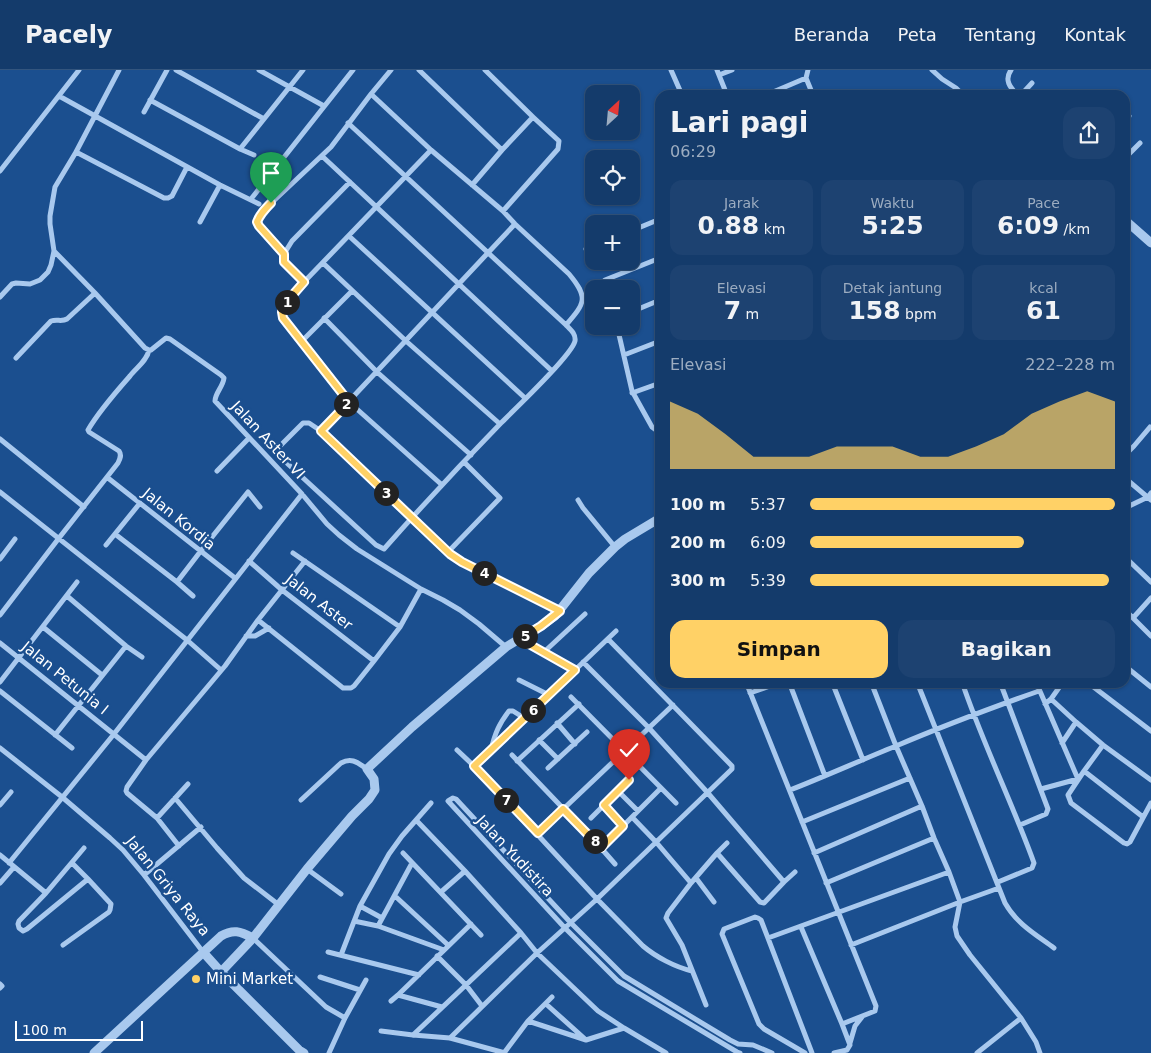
<!DOCTYPE html>
<html lang="id">
<head>
<meta charset="utf-8">
<style>
  :root { --surface:#143b6b; --page:#1d4271; --text:#f1f3f6; --muted:#9dadc1; --line:#33557e; --accent:#ffd166 }
  body { margin:0; font-family:"DejaVu Sans",sans-serif; background:var(--page); color:var(--text); height:100vh; display:flex; flex-direction:column; font-size:19px; white-space:nowrap }
  * { box-sizing:border-box; margin:0 }
  p { font-size:16px; color:var(--muted) }
  .icon { flex:none; width:28px; height:28px; fill:none; stroke:currentColor; stroke-width:2; stroke-linecap:round; stroke-linejoin:round }
  .map { position:relative; flex:1; overflow:hidden }
  .side { position:absolute; left:655px; top:20px; width:475px; height:598px; display:flex; flex-direction:column; background:var(--surface); border-radius:15px; box-shadow:0 1px 4px #0004,0 0 0 1px var(--line) }
  .side>* { flex:none }
  .needle { width:32px; rotate:26deg }
  .controls { position:absolute; left:585px; top:15px; display:grid; gap:10px }
  .controls a { display:grid; place-items:center; width:55px; height:55px; border-radius:10px; background:var(--surface); box-shadow:0 1px 4px #0004,0 0 0 1px var(--line); font-size:25px }
  .scale { position:absolute; left:15px; bottom:12px; width:128px; box-sizing:border-box; padding-left:5px; border:2px solid #fff; border-top:0; font-size:14px; line-height:18px; white-space:nowrap; color:#fff; -webkit-text-stroke:4px #1b4f8f; paint-order:stroke }
  .pin { position:absolute; display:grid; place-items:center; width:42px; height:42px; color:#fff; margin:-51px -21px; border-radius:50% 50% 50% 0; rotate:-45deg; box-shadow:0 0 5px #0007 }
  .pin .icon { rotate:45deg }
  .km { position:absolute; width:25px; height:25px; margin:-12px; border-radius:50%; background:#222; color:#fff; font-size:14px; line-height:25px; text-align:center }
  .round { display:grid; place-items:center; flex:none; width:52px; height:52px; border-radius:15px; background:var(--page) }
  .overview { display:flex; align-items:center; justify-content:space-between; height:85px; padding:0 15px }
  h1 { font-size:28px; font-weight:700; line-height:38px }
  .figures { display:grid; grid-template-columns:repeat(3,1fr); gap:8px; height:85px; padding:5px 15px }
  .figures div { display:grid; align-content:center; border-radius:12px; background:var(--page); text-align:center }
  .figures b { font-size:25px; font-weight:700 }
  .figures small { font-size:14px; font-weight:400 }
  .figures p { font-size:14px }
  .chart { height:140px; padding:10px 15px }
  .chart p { display:flex; justify-content:space-between }
  .chart svg { width:100%; height:90px; margin-top:5px; fill:var(--accent); opacity:.7 }
  .primary-button { display:flex; gap:10px; margin-top:auto; padding:10px 15px }
  .primary-button a { flex:1; height:58px; border-radius:15px; background:var(--accent); color:#111; font-size:20px; font-weight:700; line-height:58px; text-align:center }
  .primary-button a+a { background:var(--page); color:var(--text) }
  ul { padding:0 15px; list-style:none; font-size:16px }
  li { display:grid; grid-template-columns:80px 60px 1fr; align-items:center; height:38px }
  li i { height:12px; border-radius:6px; background:var(--accent) }
  header { display:flex; align-items:center; gap:30px; box-sizing:border-box; height:70px; padding:0 25px; background:var(--surface); border-bottom:1px solid var(--line) }
  header strong { font-size:24px }
  nav { display:flex; gap:28px; margin-inline-start:auto; font-size:18px }
  .map>svg:first-child { display:block }
  .lines { fill:none; stroke-linecap:round; stroke-linejoin:round }
  .minor { stroke:#a9c9ee; stroke-width:5 }
  .tertiary { stroke:#a9c9ee; stroke-width:9 }
  .route-casing { stroke:#fff; stroke-width:10 }
  .route { stroke:#ffd166; stroke-width:6 }
  .poi-dot { fill:#ffd166; stroke:#1b4f8f; stroke-width:2 }
  .labels { text-anchor:middle; dominant-baseline:central; stroke-width:5; stroke-linejoin:round; paint-order:stroke }
  .street-label { font-size:15px; fill:#fff; stroke:#1b4f8f }
  .poi-label { font-size:15px; fill:#fff; stroke:#1b4f8f; text-anchor:start }
</style>
</head>
<body>
<header>
<strong>Pacely</strong>
<nav><a>Beranda</a><a>Peta</a><a>Tentang</a><a>Kontak</a></nav>
</header>
<div class="map">
<svg width="1151" height="983" viewBox="0 0 1151 983">
  <rect width="100%" height="100%" fill="#1b4f8f"/>
  <g class="lines">
    <path class="minor" d="M 176,0 L 264,49
      M 259,0 L 324,36
      M 419,0 L 502,80 L 533,47 L 485,0
      M 671,0 L 682,25
      M 717,0 L 727,25
      M 808,0 L 806,8 L 813,25
      M 932,0 L 942,9 L 956,18 L 963,25
      M 1011,0 C 1004,10 1010,17 1017,25
      M 719,5 L 732,0
      M 371,24 L 431,80 L 503,141 L 515,154 L 569,204 C 589,228 585,233 566,255
      M 766,25 L 806,8
      M 1021,25 L 1032,13
      M 59,26 L 220,115 L 259,134
      M 150,30 L 240,79 L 254,85
      M 144,42 L 167,0
      M 1125,52 L 1129,46
      M 348,53 L 566,255 C 571,260 576,264 575,271 C 572,285 515,339 501,353 C 461,394 422,436 384,479 L 376,475 L 289,395 L 281,387 L 277,379 L 303,353 L 309,353 L 321,361 L 450,484 L 462,492 L 560,541
      M 660,69 L 657,74 L 660,83
      M 240,79 L 303,0
      M 431,80 L 304,212 L 283,236 L 282,243 L 283,248 L 349,332 L 442,415
      M 76,82 L 164,128 L 168,128 L 172,126 L 187,97
      M 322,86 L 552,301
      M 1125,88 L 1140,73
      M 0,101 L 79,0
      M 472,115 L 502,80
      M 251,129 L 353,0
      M 503,141 L 558,79 L 559,71 L 533,47
      M 200,152 L 220,115
      M 631,161 L 660,149
      M 349,166 L 525,328
      M 586,179 L 594,176
      M 54,181 L 95,223 L 145,278 L 149,280 L 151,280 L 166,268 L 170,269 L 221,305 L 224,308 C 223,317 215,323 215,331 L 302,424 L 327,454 L 339,465 L 357,479 L 421,519 L 443,530 L 460,540 L 479,554 L 506,577
      M 284,184 L 259,156 L 257,152 L 265,139 L 331,77 L 371,24 L 391,0
      M 323,193 L 406,271 L 500,354
      M 605,210 L 660,188
      M 304,212 L 284,192 L 284,184 L 292,171 L 350,112
      M 0,227 L 12,214 L 16,213 L 30,214 L 40,210 L 48,202 L 51,195 L 54,181 L 50,154 L 50,146 L 55,117 L 76,82 L 119,0
      M 631,242 L 660,230
      M 324,248 L 377,302 L 471,385
      M 617,256 L 632,321 L 652,357 L 660,363
      M 301,272 L 352,221
      M 624,285 L 660,271
      M 16,288 L 51,251 C 57,249 62,252 67,249 L 95,223
      M 632,323 L 660,313
      M 321,361 L 515,154
      M 0,369 L 84,437
      M 1125,385 L 1134,376 L 1150,357
      M 217,401 L 249,368
      M 108,408 L 235,508
      M 1125,408 L 1151,430
      M 0,422 L 187,570 L 221,600
      M 578,430 L 583,438 L 615,477
      M 1125,438 L 1148,427 L 1151,423
      M 115,464 L 177,512 L 193,526
      M 106,475 L 140,433
      M 448,482 L 500,428 L 464,392
      M 293,483 L 400,557
      M 1125,487 L 1151,512
      M 0,489 L 15,469
      M 249,491 L 282,520 L 374,591
      M 177,512 L 200,482 L 248,422 L 260,437
      M 67,526 L 126,576 L 142,587
      M 1125,540 L 1151,566
      M 0,545 L 59,468 L 118,393 C 120,389 122,385 119,381 L 89,362 L 88,360 C 99,341 115,323 130,306 C 136,298 147,291 149,280
      M 1133,548 L 1151,528
      M 258,550 L 343,618 L 351,618 L 354,616 L 374,591 L 400,557 L 421,519
      M 43,557 L 102,605
      M 246,566 L 255,566 L 269,558
      M 519,569 L 575,600
      M 0,573 L 146,690
      M 544,582 L 585,544
      M 583,592 L 649,658 L 707,722 L 784,812 L 795,802
      M 1125,596 L 1151,617
      M 519,610 L 549,625
      M 0,612 L 77,512
      M 746,612 L 876,936 L 875,941 L 842,954
      M 789,612 L 825,706
      M 832,612 L 863,690
      M 871,612 L 896,676 L 922,736 L 934,768 L 949,802 L 960,832 L 955,857 L 957,866 L 970,885 L 1021,948 L 1036,972 L 1040,983
      M 917,612 L 1005,833 C 1017,854 1035,864 1054,878
      M 962,612 C 983,674 1012,732 1034,793 L 1032,798 L 998,812
      M 1000,612 L 1048,739 L 1046,744 L 1020,755
      M 1036,612 L 1078,709 L 1041,719
      M 1087,612 L 1151,661
      M 0,621 L 72,678
      M 750,623 L 781,612
      M 571,627 L 676,733
      M 1051,629 L 1063,612
      M 1045,634 L 1051,629 L 1076,652
      M 557,653 L 575,674
      M 55,665 L 126,576
      M 539,670 L 558,689
      M 1062,673 L 1076,652 L 1103,675 L 1151,710
      M 1103,675 L 1084,701 L 1068,725 L 1071,733 L 1124,773 L 1127,774 L 1130,772 L 1151,733
      M 0,678 L 62,727 L 110,768 L 123,780 L 144,805 L 203,882
      M 457,680 L 474,696 L 597,829 L 643,876 C 656,887 675,897 692,901
      M 491,680 C 495,663 499,654 509,641 L 513,641 L 524,648
      M 512,685 L 601,778 L 615,794
      M 517,691 L 579,634
      M 474,696 L 616,561
      M 548,698 L 587,662
      M 1084,701 L 1143,747
      M 790,720 C 826,706 861,690 896,676 C 943,656 991,638 1039,621
      M 618,721 L 638,741
      M 175,728 L 217,778 L 244,808 L 279,835
      M 301,730 L 341,693 C 352,687 358,693 367,699
      M 0,735 L 11,722
      M 603,735 L 623,756
      M 632,747 L 656,772 L 691,813
      M 157,748 L 188,714
      M 591,748 L 629,710
      M 416,750 L 465,801 L 521,863 L 537,883 L 598,941 L 624,958 L 666,983
      M 802,752 L 910,708
      M 538,763 L 673,635
      M 727,773 L 717,783 L 760,832 L 764,833 L 784,812
      M 179,776 L 157,748 L 127,723 L 126,721 L 127,717 L 146,690 L 225,596 L 258,550 L 305,491
      M 84,778 L 46,823 L 19,851 L 18,854 L 19,858 L 23,861 L 27,859 L 88,809
      M 601,778 L 661,718
      M 403,783 L 481,865
      M 814,783 L 922,736
      M 0,785 L 46,823
      M 9,793 L 114,664 L 302,424
      M 307,799 L 341,824
      M 144,805 L 201,757
      M 696,808 L 714,832
      M 0,813 L 14,797
      M 826,813 L 934,768
      M 441,822 L 465,801
      M 395,826 L 448,875
      M 360,836 L 382,848
      M 354,851 L 378,856 L 444,880
      M 378,856 L 412,793
      M 801,857 L 842,954 L 850,975 L 847,980 L 834,983
      M 253,868 L 326,937 L 345,948
      M 768,868 L 949,802
      M 63,875 L 109,842 L 110,840 L 111,834 L 88,809 L 72,793
      M 851,875 L 960,832 L 999,818
      M 328,882 L 419,905
      M 341,885 L 360,836 L 389,784 L 402,766 L 431,733
      M 437,886 L 466,915 L 482,936
      M 320,907 L 360,920
      M 0,914 L 2,916 L 0,918
      M 398,925 L 471,854
      M 391,931 L 398,925 L 442,937
      M 546,934 L 585,969
      M 706,935 L 682,875 L 666,848 L 668,843 L 691,813 L 717,783
      M 528,951 L 586,970 L 624,958
      M 381,961 L 413,965 L 450,968 L 505,983
      M 413,965 L 521,863
      M 450,968 L 537,883 L 597,829 L 732,699 L 732,696 L 608,569
      M 850,973 L 855,956 L 862,947
      M 329,983 L 345,948 L 366,910
      M 504,983 L 528,951 L 552,927
      M 740,983 L 737,982 L 618,911 L 564,857 L 448,731 L 453,728 L 456,729 L 570,852 L 624,906 L 730,970 L 738,974 L 753,975 L 772,983
      M 805,983 L 764,959 L 759,954 L 722,864 L 724,859 L 755,847 L 758,848 L 761,850 L 812,983
      M 977,983 L 1021,948"/>
    <path class="tertiary" d="M 1125,150 L 1151,173
      M 203,882 L 221,902 L 299,980 L 304,983
      M 221,902 L 253,868 L 307,799 L 352,746 L 369,729 L 375,720 L 374,709 L 367,699 L 412,657 L 506,577 L 541,556 L 555,546 L 589,503 L 615,477 L 625,469 L 660,448
      M 94,983 L 221,866 C 233,859 240,861 253,868"/>
  </g>
  <g class="lines">
    <g class="route-casing">
      <path id="route" d="M 271,133 C 265,139 260,144 257,152 L 259,156 L 284,184 L 284,192 L 304,212 L 283,236 L 282,242 L 283,248 L 349,332 L 321,361 L 450,484 L 462,492 L 560,541 L 541,556 L 520,569 L 575,600 L 474,696 L 538,763 L 563,739 L 601,778 L 623,756 L 604,735 L 629,710"/>
    </g>
    <use href="#route" class="route"/>
  </g>
  <circle class="poi-dot" cx="196" cy="909" r="5"/>
  <g class="labels">
    <g class="street-label">
      <text transform="translate(268 370) rotate(47)">Jalan Aster VI</text>
      <text transform="translate(179 449) rotate(39)">Jalan Kordia</text>
      <text transform="translate(319 532) rotate(38)">Jalan Aster</text>
      <text transform="translate(65 608) rotate(39)">Jalan Petunia I</text>
      <text transform="translate(515 786) rotate(47)">Jalan Yudistira</text>
      <text transform="translate(168 816) rotate(51)">Jalan Griya Raya</text>
    </g>
    <g class="poi-label">
      <text x="206" y="909">Mini Market</text>
    </g>
  </g>
</svg>
<div class="controls">
<a><svg class="needle" viewBox="-14 -14 28 28"><path d="M0-13l5 13h-10z" fill="#e53935"/><path d="M0 13l5-13h-10z" fill="#9dadc1"/></svg></a>
<a><svg class="icon" aria-label="locate" viewBox="0 0 24 24"><circle cx="12" cy="12" r="6"/><path d="M12 2v4M12 18v4M2 12h4M18 12h4"/></svg></a>
<a>+</a>
<a>−</a>
</div>
<div class="scale">100 m</div>
<div class="pin" style="left:271px;top:133px;background:#1e9e55"><svg class="icon" aria-label="arrive" viewBox="0 0 24 24"><path d="M6 21V4h12l-3 4 3 4H6"/></svg></div>
<div class="pin" style="left:629px;top:710px;background:#d93025"><svg class="icon" aria-label="check" viewBox="0 0 24 24"><path d="M5 12l5 5 9-10"/></svg></div>
<b class="km" style="left:287px;top:232px">1</b>
<b class="km" style="left:346px;top:334px">2</b>
<b class="km" style="left:386px;top:423px">3</b>
<b class="km" style="left:484px;top:503px">4</b>
<b class="km" style="left:525px;top:566px">5</b>
<b class="km" style="left:533px;top:640px">6</b>
<b class="km" style="left:506px;top:730px">7</b>
<b class="km" style="left:595px;top:771px">8</b>
<section class="side">
<div class="overview"><div><h1>Lari pagi</h1><p>06:29</p></div><a class="round"><svg class="icon" aria-label="share" viewBox="0 0 24 24"><path d="M12 15V3M7 8l5-5 5 5M5 13v7h14v-7"/></svg></a></div>
<div class="figures">
<div><p>Jarak</p><b>0.88<small> km</small></b></div>
<div><p>Waktu</p><b>5:25</b></div>
<div><p>Pace</p><b>6:09<small> /km</small></b></div>
</div>
<div class="figures">
<div><p>Elevasi</p><b>7<small> m</small></b></div>
<div><p>Detak jantung</p><b>158<small> bpm</small></b></div>
<div><p>kcal</p><b>61</b></div>
</div>
<div class="chart"><p><span>Elevasi</span>222–228 m</p>
<svg viewBox="0 0 160 44" preserveAspectRatio="none"><path d="M0 44V11L10 17L20 27L30 38L40 38L50 38L60 33L70 33L80 33L90 38L100 38L110 33L120 27L130 17L140 11L150 6L160 11V44z"/></svg>
</div>
<ul>
<li><b>100 m</b>5:37<i style="width:100%"></i></li>
<li><b>200 m</b>6:09<i style="width:70%"></i></li>
<li><b>300 m</b>5:39<i style="width:98%"></i></li>
</ul>
<div class="primary-button"><a>Simpan</a><a>Bagikan</a></div>
</section>
</div>
</body>
</html>
